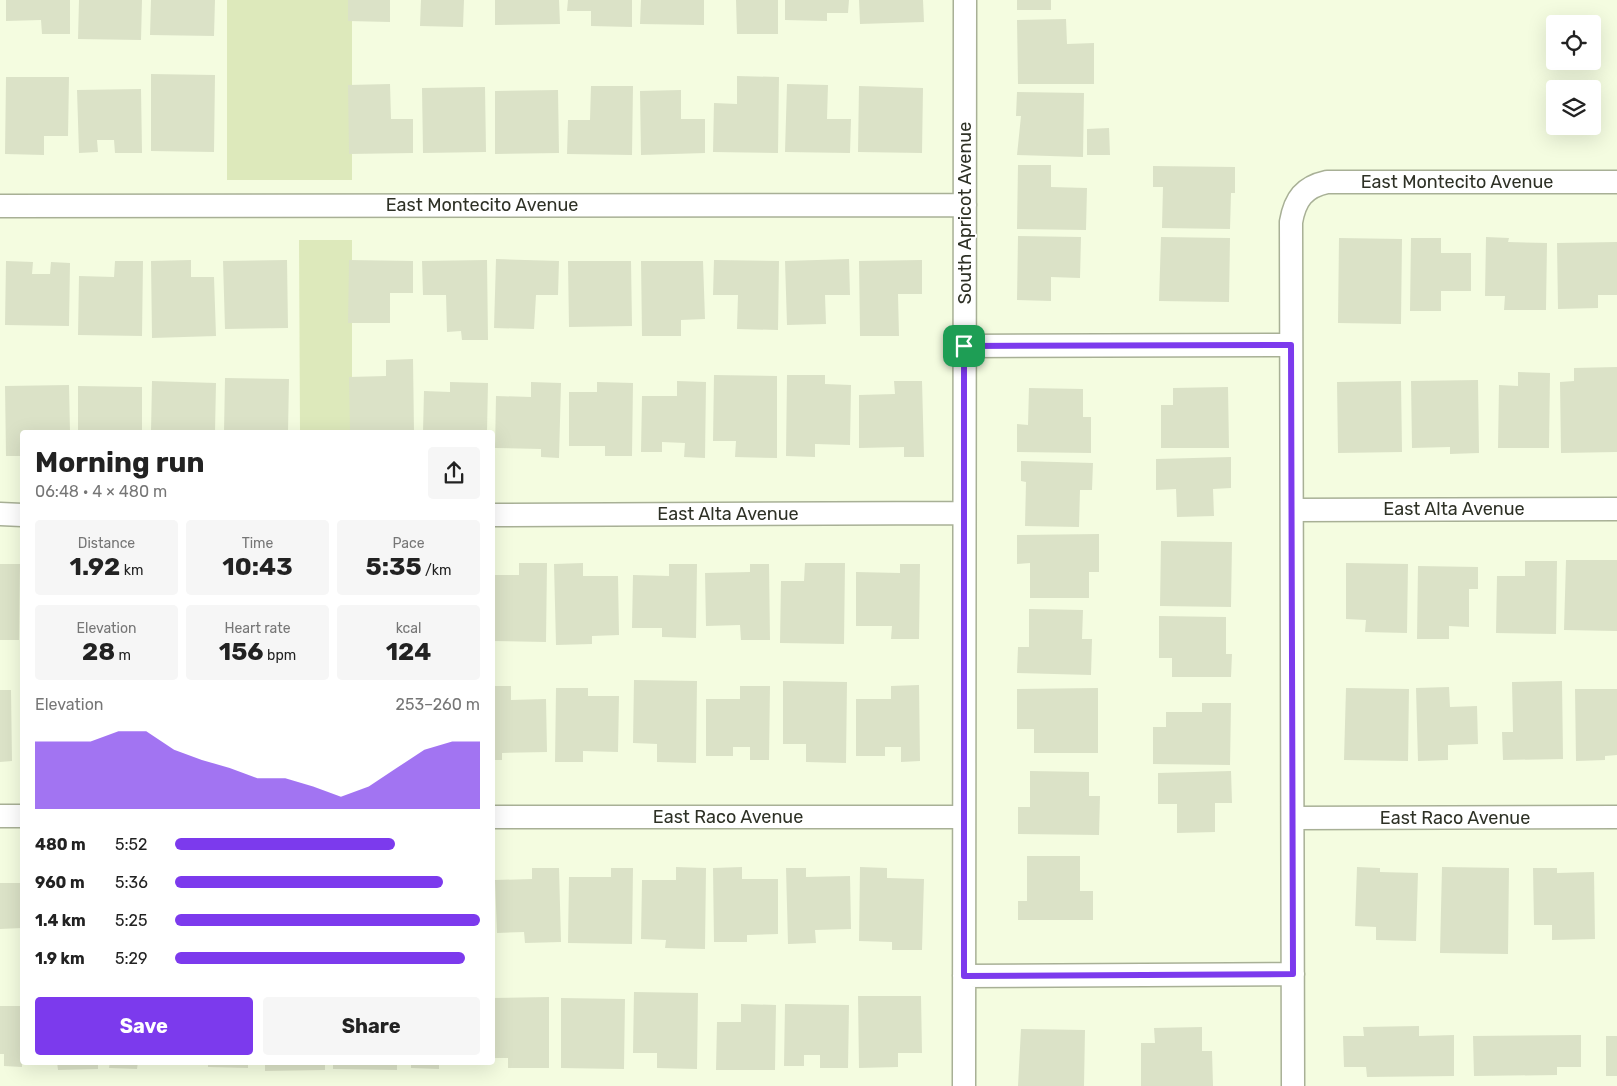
<!DOCTYPE html>
<html lang="en">
<head>
<meta charset="utf-8">
<style>
  :root { --surface:#fff; --page:#f6f6f6; --text:#222; --muted:#767676; --accent:#7c3aed }
  body { margin:0; font-family:Rubik,sans-serif; background:var(--page); color:var(--text); height:100vh; display:flex; flex-direction:column; font-size:19px; white-space:nowrap }
  * { box-sizing:border-box; margin:0 }
  p { font-size:16px; color:var(--muted) }
  .icon { flex:none; width:28px; height:28px; fill:none; stroke:currentColor; stroke-width:2; stroke-linecap:round; stroke-linejoin:round }
  .map { position:relative; flex:1; overflow:hidden }
  .panel { position:absolute; left:20px; top:430px; width:475px; height:635px; display:flex; flex-direction:column; background:var(--surface); border-radius:5px; box-shadow:0 5px 20px #0002 }
  .panel>* { flex:none }
  .tools { position:absolute; left:1546px; top:15px; display:grid; gap:10px }
  .tools a { display:grid; place-items:center; width:55px; height:55px; border-radius:5px; background:var(--surface); box-shadow:0 5px 20px #0002; font-size:25px }
  .pin { position:absolute; display:grid; place-items:center; width:42px; height:42px; color:#fff; margin:-21px; border-radius:10px; box-shadow:0 2px 8px #0006 }
  .round { display:grid; place-items:center; flex:none; width:52px; height:52px; border-radius:5px; background:var(--page) }
  .head { display:flex; align-items:center; justify-content:space-between; height:85px; padding:0 15px }
  h1 { font-size:28px; font-weight:700; line-height:38px }
  .figures { display:grid; grid-template-columns:repeat(3,1fr); gap:8px; height:85px; padding:5px 15px }
  .figures div { display:grid; align-content:center; border-radius:5px; background:var(--page); text-align:center }
  .figures b { font-size:25px; font-weight:700 }
  .figures small { font-size:14px; font-weight:400 }
  .figures p { font-size:14px }
  .chart { height:140px; padding:10px 15px }
  .chart p { display:flex; justify-content:space-between }
  .chart svg { width:100%; height:90px; margin-top:5px; fill:var(--accent); opacity:.7 }
  .cta { display:flex; gap:10px; margin-top:auto; padding:10px 15px }
  .cta a { flex:1; height:58px; border-radius:5px; background:var(--accent); color:#fff; font-size:20px; font-weight:700; line-height:58px; text-align:center }
  .cta a+a { background:var(--page); color:var(--text) }
  ul { padding:0 15px; list-style:none; font-size:16px }
  li { display:grid; grid-template-columns:80px 60px 1fr; align-items:center; height:38px }
  li i { height:12px; border-radius:6px; background:var(--accent) }
  .map>svg:first-child { display:block }
  .green { fill:#dde9bb }
  .building { fill:#dbe2c7 }
  .lines { fill:none; stroke-linecap:round; stroke-linejoin:round }
  .minor-casing { stroke:#a8b096; stroke-width:25 }
  .minor { stroke:#fff; stroke-width:22 }
  .route-casing { stroke:#fff; stroke-width:10 }
  .route { stroke:#7c3aed; stroke-width:6 }
  .labels { text-anchor:middle; dominant-baseline:central; stroke-width:4; stroke-linejoin:round; paint-order:stroke }
  .street-label { font-size:18px; fill:#2e3126; stroke:#fff }
</style>
</head>
<body>
<div class="map">
<svg width="1617" height="1086" viewBox="0 0 1617 1086">
  <rect width="100%" height="100%" fill="#f4fce0"/>
  <path class="green" d="M 227,0 L 352,0 L 352,180 L 227,180 Z
    M 299,240 L 352,240 L 352,432 L 300,432 Z"/>
  <path class="building" d="M 6,0 L 70,0 L 70,34 L 42,34 L 41,20 L 6,21 Z
    M 79,0 L 142,0 L 141,40 L 78,39 Z
    M 151,0 L 215,0 L 214,36 L 150,35 Z
    M 348,0 L 390,0 L 390,22 L 348,21 Z
    M 421,0 L 464,0 L 463,27 L 420,26 Z
    M 495,0 L 559,0 L 560,24 L 495,25 Z
    M 568,0 L 632,0 L 632,27 L 591,26 L 591,11 L 567,11 Z
    M 641,0 L 704,0 L 704,25 L 640,24 Z
    M 736,0 L 778,0 L 778,34 L 737,34 Z
    M 785,0 L 849,0 L 848,13 L 827,13 L 827,21 L 785,20 Z
    M 859,0 L 923,0 L 924,22 L 860,24 Z
    M 1017,0 L 1051,0 L 1051,10 L 1017,10 Z
    M 1066,19 L 1067,44 L 1094,43 L 1094,84 L 1018,84 L 1017,20 Z
    M 151,74 L 215,75 L 214,152 L 151,151 Z
    M 737,76 L 779,77 L 778,153 L 713,152 L 714,103 L 737,104 Z
    M 6,77 L 69,77 L 68,136 L 44,136 L 44,155 L 5,154 Z
    M 390,84 L 391,119 L 413,119 L 413,153 L 349,154 L 348,85 Z
    M 787,84 L 828,85 L 827,119 L 851,119 L 850,153 L 785,152 Z
    M 591,86 L 633,86 L 632,155 L 567,154 L 568,120 L 590,120 Z
    M 859,86 L 923,88 L 922,153 L 858,152 Z
    M 485,87 L 486,152 L 423,153 L 422,88 Z
    M 141,89 L 142,153 L 115,153 L 114,140 L 97,140 L 98,152 L 79,153 L 77,90 Z
    M 558,90 L 559,153 L 495,154 L 495,91 Z
    M 681,90 L 681,119 L 705,119 L 705,153 L 641,155 L 640,91 Z
    M 1017,92 L 1084,93 L 1083,157 L 1017,155 L 1021,116 L 1016,116 Z
    M 1109,128 L 1110,155 L 1087,155 L 1087,129 Z
    M 1018,165 L 1051,165 L 1051,187 L 1087,188 L 1086,230 L 1017,229 Z
    M 1153,166 L 1235,167 L 1235,193 L 1231,193 L 1230,229 L 1162,228 L 1163,187 L 1153,187 Z
    M 1018,236 L 1081,237 L 1080,278 L 1051,277 L 1051,301 L 1017,300 Z
    M 1161,237 L 1230,238 L 1229,302 L 1159,301 Z
    M 1486,237 L 1509,238 L 1508,242 L 1547,243 L 1546,310 L 1504,310 L 1505,296 L 1485,296 Z
    M 1339,238 L 1402,239 L 1401,324 L 1338,323 Z
    M 1411,238 L 1441,238 L 1441,253 L 1471,253 L 1471,291 L 1441,291 L 1441,311 L 1410,311 Z
    M 1617,242 L 1617,295 L 1598,295 L 1598,308 L 1558,309 L 1557,243 Z
    M 496,259 L 559,261 L 558,295 L 536,295 L 534,329 L 494,328 Z
    M 849,259 L 850,295 L 825,295 L 826,324 L 787,325 L 785,261 Z
    M 191,260 L 191,277 L 214,277 L 216,336 L 152,338 L 151,261 Z
    M 287,260 L 288,328 L 225,329 L 223,261 Z
    M 349,260 L 413,261 L 413,293 L 390,293 L 390,323 L 348,323 Z
    M 487,260 L 488,340 L 462,340 L 461,331 L 447,332 L 446,295 L 423,295 L 422,261 Z
    M 714,260 L 779,261 L 778,330 L 737,329 L 738,295 L 713,295 Z
    M 922,260 L 922,294 L 898,294 L 899,336 L 860,336 L 859,261 Z
    M 6,261 L 33,262 L 32,274 L 50,274 L 51,262 L 70,263 L 69,326 L 5,325 Z
    M 115,261 L 143,261 L 142,336 L 78,335 L 79,276 L 114,277 Z
    M 568,261 L 631,261 L 632,326 L 569,327 Z
    M 641,261 L 703,261 L 705,319 L 681,320 L 681,336 L 642,336 Z
    M 413,359 L 414,432 L 350,432 L 349,377 L 386,376 L 386,360 Z
    M 1617,367 L 1617,452 L 1561,453 L 1560,382 L 1574,381 L 1574,368 Z
    M 1518,372 L 1550,373 L 1549,448 L 1498,448 L 1499,385 L 1518,386 Z
    M 714,375 L 777,376 L 777,458 L 735,457 L 736,441 L 713,441 Z
    M 787,375 L 825,375 L 825,384 L 851,385 L 850,445 L 815,444 L 815,457 L 786,456 Z
    M 225,378 L 289,379 L 288,432 L 224,432 Z
    M 1478,380 L 1479,453 L 1450,454 L 1450,447 L 1412,448 L 1411,381 Z
    M 152,381 L 216,383 L 215,432 L 151,432 Z
    M 677,381 L 706,382 L 705,458 L 684,457 L 685,443 L 662,442 L 662,452 L 641,452 L 642,396 L 677,396 Z
    M 894,381 L 922,381 L 924,457 L 904,457 L 904,447 L 859,448 L 859,395 L 895,394 Z
    M 1401,381 L 1402,452 L 1338,453 L 1337,382 Z
    M 450,382 L 488,383 L 487,432 L 423,432 L 424,391 L 450,392 Z
    M 531,382 L 561,383 L 559,458 L 541,457 L 541,449 L 495,448 L 496,396 L 531,397 Z
    M 597,382 L 633,383 L 632,456 L 605,456 L 605,446 L 569,446 L 569,392 L 597,392 Z
    M 69,385 L 70,432 L 22,432 L 22,456 L 6,456 L 5,386 Z
    M 78,386 L 142,387 L 142,432 L 78,432 Z
    M 1228,387 L 1229,448 L 1161,448 L 1161,405 L 1173,405 L 1173,388 Z
    M 1029,388 L 1083,389 L 1083,417 L 1091,417 L 1091,453 L 1017,452 L 1017,424 L 1028,425 Z
    M 1231,457 L 1231,488 L 1213,489 L 1214,516 L 1177,517 L 1176,489 L 1156,490 L 1156,459 Z
    M 1021,461 L 1093,463 L 1092,490 L 1080,490 L 1079,527 L 1025,526 L 1026,482 L 1021,481 Z
    M 1099,534 L 1099,572 L 1089,572 L 1089,598 L 1030,598 L 1030,563 L 1017,564 L 1017,535 Z
    M 1161,541 L 1232,542 L 1231,607 L 1160,606 Z
    M 1566,560 L 1617,560 L 1617,631 L 1564,630 Z
    M 1525,561 L 1557,561 L 1556,634 L 1496,633 L 1497,576 L 1525,576 Z
    M 519,563 L 547,563 L 546,642 L 492,641 L 492,575 L 519,575 Z
    M 583,563 L 583,576 L 618,576 L 619,635 L 592,636 L 592,644 L 556,645 L 554,564 Z
    M 805,563 L 845,563 L 844,644 L 780,643 L 781,581 L 804,581 Z
    M 1346,563 L 1408,564 L 1407,633 L 1365,632 L 1366,620 L 1346,619 Z
    M 0,564 L 20,564 L 19,640 L 0,640 Z
    M 669,564 L 697,564 L 696,638 L 662,637 L 662,628 L 632,628 L 633,575 L 669,576 Z
    M 750,564 L 769,564 L 770,640 L 741,640 L 740,625 L 706,626 L 705,573 L 750,572 Z
    M 900,564 L 920,564 L 919,639 L 891,639 L 892,626 L 856,626 L 856,572 L 900,573 Z
    M 1418,566 L 1478,567 L 1478,589 L 1469,589 L 1469,627 L 1449,626 L 1449,639 L 1417,639 Z
    M 1029,609 L 1083,610 L 1082,639 L 1092,639 L 1091,675 L 1017,673 L 1018,647 L 1029,647 Z
    M 1159,616 L 1226,617 L 1226,654 L 1232,654 L 1231,677 L 1172,677 L 1172,658 L 1159,658 Z
    M 634,680 L 697,681 L 696,763 L 657,762 L 657,744 L 633,743 Z
    M 783,681 L 847,682 L 846,763 L 806,762 L 806,744 L 783,744 Z
    M 1562,681 L 1563,759 L 1503,760 L 1502,732 L 1513,732 L 1512,682 Z
    M 919,685 L 920,761 L 901,762 L 901,747 L 885,747 L 885,756 L 856,756 L 856,699 L 891,699 L 891,686 Z
    M 492,686 L 511,686 L 511,700 L 546,699 L 547,752 L 502,753 L 502,760 L 492,760 Z
    M 740,686 L 770,686 L 769,760 L 750,760 L 750,747 L 733,747 L 733,756 L 706,756 L 706,699 L 740,699 Z
    M 1449,687 L 1450,707 L 1477,706 L 1478,744 L 1448,745 L 1448,760 L 1418,761 L 1416,688 Z
    M 556,688 L 588,688 L 588,696 L 619,696 L 618,752 L 583,751 L 583,762 L 555,762 Z
    M 1098,688 L 1098,753 L 1034,753 L 1034,729 L 1017,729 L 1017,689 Z
    M 1346,688 L 1409,689 L 1408,761 L 1344,760 Z
    M 1575,689 L 1617,689 L 1617,755 L 1605,756 L 1605,760 L 1576,761 Z
    M 0,690 L 11,690 L 12,761 L 0,762 Z
    M 1202,703 L 1231,703 L 1230,765 L 1153,764 L 1153,727 L 1166,727 L 1166,712 L 1202,712 Z
    M 1030,771 L 1089,772 L 1089,796 L 1100,796 L 1099,835 L 1018,834 L 1018,807 L 1030,807 Z
    M 1231,771 L 1232,803 L 1215,803 L 1215,832 L 1177,833 L 1177,804 L 1158,804 L 1158,773 Z
    M 1027,856 L 1080,856 L 1080,891 L 1093,891 L 1093,920 L 1018,920 L 1018,901 L 1027,901 Z
    M 676,867 L 706,868 L 705,949 L 665,948 L 666,940 L 641,939 L 642,880 L 676,880 Z
    M 742,867 L 742,879 L 778,879 L 778,934 L 747,935 L 747,942 L 714,942 L 713,868 Z
    M 860,867 L 887,868 L 887,878 L 924,879 L 922,950 L 892,950 L 892,942 L 859,941 Z
    M 1357,867 L 1380,868 L 1380,872 L 1418,873 L 1416,941 L 1376,940 L 1376,927 L 1355,926 Z
    M 1442,867 L 1509,868 L 1508,954 L 1440,953 Z
    M 532,868 L 559,868 L 561,942 L 525,943 L 524,932 L 497,933 L 495,880 L 532,879 Z
    M 611,868 L 633,868 L 632,944 L 568,943 L 569,877 L 611,877 Z
    M 786,868 L 806,868 L 806,877 L 850,876 L 851,929 L 815,930 L 816,943 L 788,944 Z
    M 1533,868 L 1557,868 L 1557,873 L 1594,872 L 1595,939 L 1552,940 L 1552,925 L 1534,925 Z
    M 0,883 L 22,883 L 22,928 L 0,929 Z
    M 634,992 L 698,993 L 697,1069 L 657,1068 L 657,1053 L 633,1053 Z
    M 858,996 L 921,996 L 922,1053 L 898,1053 L 898,1067 L 859,1068 Z
    M 549,997 L 549,1068 L 508,1068 L 508,1058 L 492,1058 L 492,998 Z
    M 561,998 L 625,999 L 624,1069 L 561,1068 Z
    M 741,1004 L 776,1005 L 775,1070 L 716,1070 L 717,1022 L 741,1022 Z
    M 785,1004 L 849,1005 L 848,1068 L 820,1068 L 820,1055 L 804,1055 L 804,1066 L 784,1066 Z
    M 0,1006 L 22,1006 L 22,1067 L 4,1066 L 4,1054 L 0,1054 Z
    M 1419,1026 L 1419,1036 L 1454,1035 L 1454,1076 L 1367,1077 L 1366,1067 L 1344,1067 L 1343,1036 L 1364,1036 L 1363,1027 Z
    M 1202,1027 L 1202,1051 L 1212,1051 L 1213,1086 L 1141,1086 L 1141,1043 L 1155,1043 L 1154,1028 Z
    M 1021,1029 L 1085,1030 L 1084,1086 L 1018,1086 Z
    M 1581,1035 L 1581,1067 L 1557,1067 L 1557,1075 L 1474,1076 L 1473,1036 Z
    M 1606,1036 L 1617,1036 L 1617,1076 L 1606,1076 Z
    M 57,1062 L 98,1062 L 98,1069 L 58,1070 Z
    M 110,1062 L 138,1062 L 137,1069 L 109,1068 Z
    M 208,1062 L 248,1062 L 248,1068 L 208,1067 Z
    M 265,1062 L 325,1062 L 325,1070 L 265,1071 Z
    M 333,1062 L 397,1062 L 397,1070 L 333,1069 Z
    M 411,1062 L 439,1062 L 439,1069 L 411,1068 Z"/>
  <g class="lines">
    <g class="minor-casing">
      <path id="minor" d="M 0,206 L 965,205
        M 964,346 L 1291,345
        M 1292,510 L 1617,509
        M 0,514 L 22,515
        M 492,515 L 964,513
        M 0,816 L 22,816
        M 492,817 L 964,817
        M 1293,818 L 1617,817
        M 964,976 L 1293,974
        M 964,1086 L 965,0
        M 1293,1086 L 1291,222 C 1295,199 1304,187 1327,182 L 1617,182"/>
    </g>
    <use href="#minor" class="minor"/>
  </g>
  <g class="lines">
    <g class="route-casing">
      <path id="route" d="M 1291,345 L 1293,974 L 964,976 L 964,346 Z"/>
    </g>
    <use href="#route" class="route"/>
  </g>
  <g class="labels">
    <g class="street-label">
      <text x="1457" y="182">East Montecito Avenue</text>
      <text x="482" y="205">East Montecito Avenue</text>
      <text transform="translate(965 213) rotate(-90)">South Apricot Avenue</text>
      <text x="1454" y="509">East Alta Avenue</text>
      <text x="728" y="514">East Alta Avenue</text>
      <text x="728" y="817">East Raco Avenue</text>
      <text x="1455" y="818">East Raco Avenue</text>
    </g>
  </g>
</svg>
<div class="tools">
<a><svg class="icon" aria-label="locate" viewBox="0 0 24 24"><circle cx="12" cy="12" r="6"/><path d="M12 2v4M12 18v4M2 12h4M18 12h4"/></svg></a>
<a><svg class="icon" aria-label="layers" viewBox="0 0 24 24"><path d="M12 4l9 5-9 5-9-5zM3 14l9 5 9-5"/></svg></a>
</div>
<div class="pin" style="left:964px;top:346px;background:#1e9e55"><svg class="icon" aria-label="arrive" viewBox="0 0 24 24"><path d="M6 21V4h12l-3 4 3 4H6"/></svg></div>
<section class="panel">
<div class="head"><div><h1>Morning run</h1><p>06:48 · 4 × 480 m</p></div><a class="round"><svg class="icon" aria-label="share" viewBox="0 0 24 24"><path d="M12 15V3M7 8l5-5 5 5M5 13v7h14v-7"/></svg></a></div>
<div class="figures">
<div><p>Distance</p><b>1.92<small> km</small></b></div>
<div><p>Time</p><b>10:43</b></div>
<div><p>Pace</p><b>5:35<small> /km</small></b></div>
</div>
<div class="figures">
<div><p>Elevation</p><b>28<small> m</small></b></div>
<div><p>Heart rate</p><b>156<small> bpm</small></b></div>
<div><p>kcal</p><b>124</b></div>
</div>
<div class="chart"><p><span>Elevation</span>253–260 m</p>
<svg viewBox="0 0 160 44" preserveAspectRatio="none"><path d="M0 44V11L10 11L20 11L30 6L40 6L50 15L60 20L70 24L80 29L90 29L100 33L110 38L120 33L130 24L140 15L150 11L160 11V44z"/></svg>
</div>
<ul>
<li><b>480 m</b>5:52<i style="width:72%"></i></li>
<li><b>960 m</b>5:36<i style="width:88%"></i></li>
<li><b>1.4 km</b>5:25<i style="width:100%"></i></li>
<li><b>1.9 km</b>5:29<i style="width:95%"></i></li>
</ul>
<div class="cta"><a>Save</a><a>Share</a></div>
</section>
</div>
</body>
</html>
